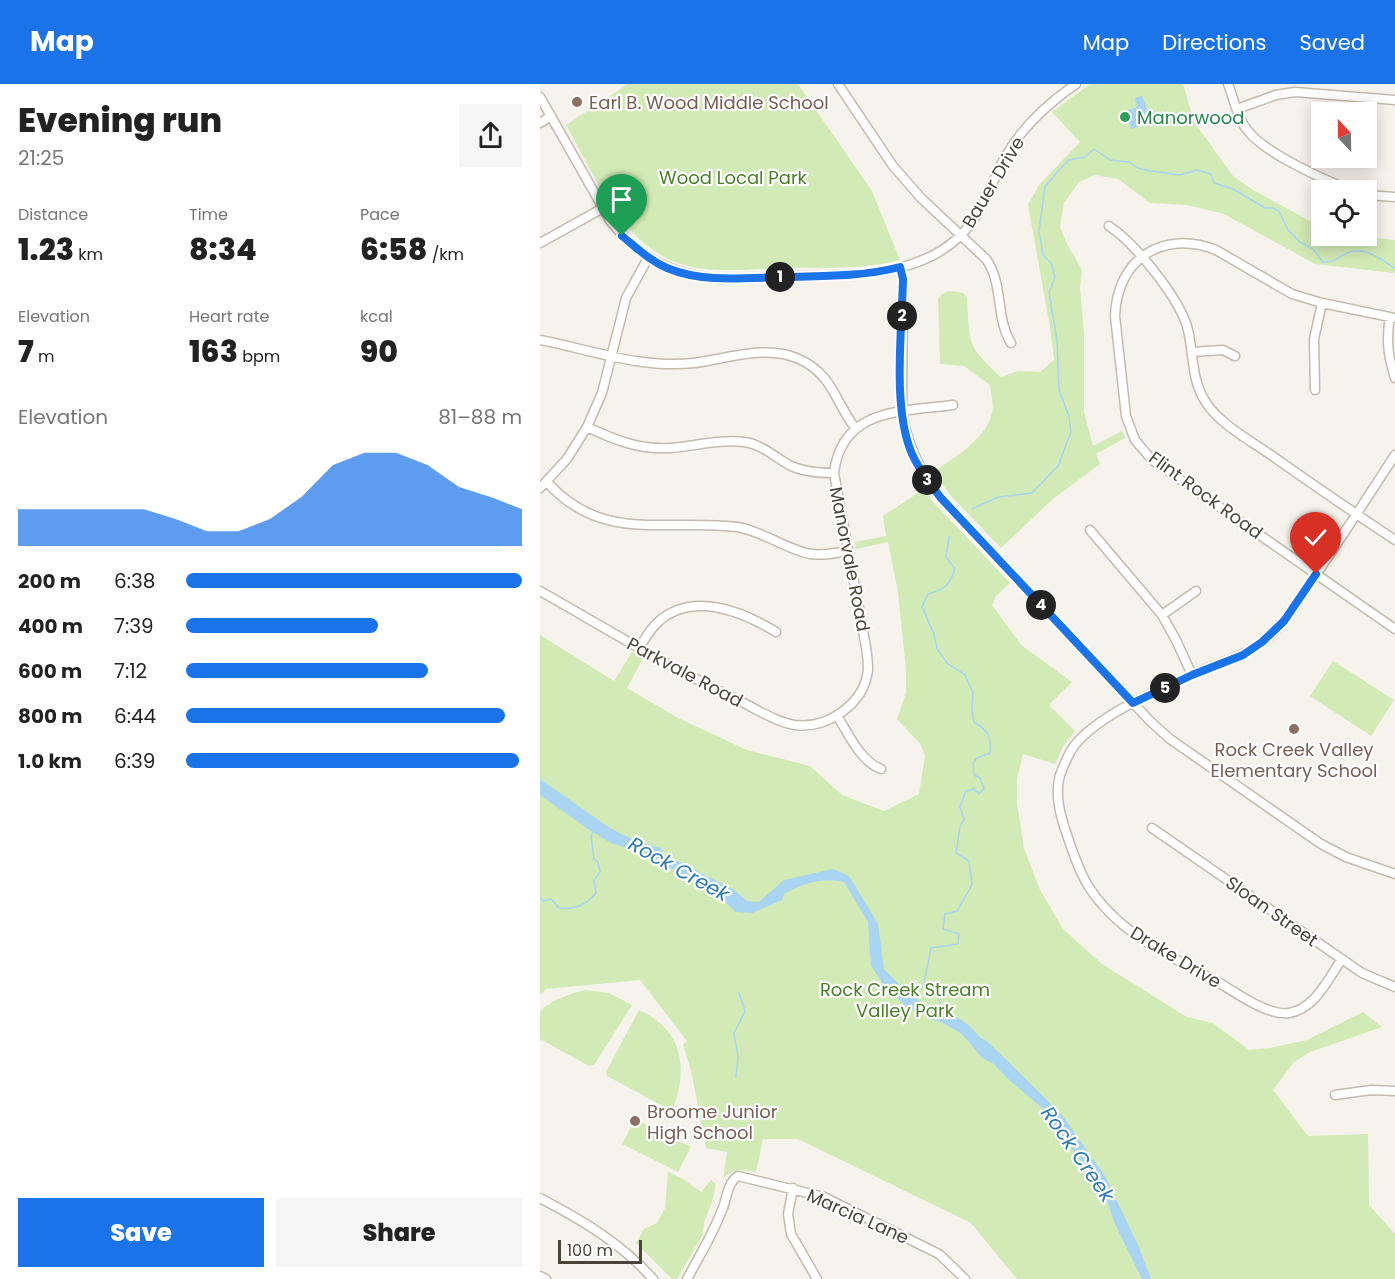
<!DOCTYPE html>
<html lang="en">
<head>
<meta charset="utf-8">
<style>
  :root { --surface:#fff; --page:#f6f6f6; --text:#222; --muted:#767676; --accent:#1a73e8 }
  body { margin:0; font-family:Poppins,sans-serif; background:var(--page); color:var(--text); height:100vh; display:flex; flex-direction:column; font-size:22px; white-space:nowrap }
  * { box-sizing:border-box; margin:0 }
  p { font-size:20px; color:var(--muted) }
  .icon { flex:none; width:33px; height:33px; fill:none; stroke:currentColor; stroke-width:2; stroke-linecap:round; stroke-linejoin:round }
  .map { position:relative; flex:1; overflow:hidden }
  .drawer { display:flex; flex-direction:column; background:var(--surface); width:540px }
  .drawer>* { flex:none }
  .needle { width:39px; rotate:338deg }
  .controls { position:absolute; left:771px; top:18px; display:grid; gap:12px }
  .controls a { display:grid; place-items:center; width:66px; height:66px; border-radius:0px; background:var(--surface); box-shadow:0 3px 15px #0003; font-size:30px }
  .scale { position:absolute; left:18px; bottom:15px; width:84px; box-sizing:border-box; padding-left:6px; border:3px solid #4b4439; border-top:0; font-size:16px; line-height:21px; white-space:nowrap; color:#4b4439; -webkit-text-stroke:4px #fff; paint-order:stroke }
  .pin { position:absolute; display:grid; place-items:center; width:51px; height:51px; color:#fff; margin:-62px -26px; border-radius:50% 50% 50% 0; rotate:-45deg; box-shadow:0 0 6px #0007 }
  .pin .icon { rotate:45deg }
  .km { position:absolute; width:30px; height:30px; margin:-15px; border-radius:50%; background:#222; color:#fff; font-size:16px; line-height:30px; text-align:center }
  .round { display:grid; place-items:center; flex:none; width:63px; height:63px; border-radius:0px; background:var(--page) }
  .overview { display:flex; align-items:center; justify-content:space-between; height:102px; padding:0 18px }
  h1 { font-size:33px; font-weight:800; line-height:45px }
  .stats { display:grid; grid-template-columns:repeat(3,1fr); gap:9px; height:102px; padding:6px 18px }
  .stats div { display:grid; align-content:center }
  .stats b { font-size:30px; font-weight:800 }
  .stats small { font-size:16px; font-weight:400 }
  .stats p { font-size:16px }
  .chart { height:168px; padding:12px 18px }
  .chart p { display:flex; justify-content:space-between }
  .chart svg { width:100%; height:108px; margin-top:6px; fill:var(--accent); opacity:.7 }
  .button { display:flex; gap:12px; margin-top:auto; padding:12px 18px }
  .button a { flex:1; height:69px; border-radius:0px; background:var(--accent); color:#fff; font-size:24px; font-weight:800; line-height:69px; text-align:center }
  .button a+a { background:var(--page); color:var(--text) }
  ul { padding:0 18px; list-style:none; font-size:20px }
  li { display:grid; grid-template-columns:96px 72px 1fr; align-items:center; height:45px }
  li i { height:15px; border-radius:8px; background:var(--accent) }
  header { display:flex; align-items:center; gap:36px; box-sizing:border-box; height:84px; padding:0 30px; background:var(--accent); color:#fff }
  header strong { font-size:28px }
  nav { display:flex; gap:33px; margin-inline-start:auto; font-size:21px }
  main { display:flex; flex:1; min-height:0 }
  .map>svg:first-child { display:block }
  .green { fill:#d2eab5 }
  .water { fill:#a9d4f2 }
  .lines { fill:none; stroke-linecap:round; stroke-linejoin:round }
  .stream { stroke:#a9d4f2; stroke-width:1.5 }
  .river { stroke:#a9d4f2; stroke-width:10 }
  .minor-casing { stroke:#c2bbae; stroke-width:11 }
  .minor { stroke:#fff; stroke-width:8 }
  .route-casing { stroke:#fff; stroke-width:12 }
  .route { stroke:#1a73e8; stroke-width:8 }
  .education-dot { fill:#8d6e63; stroke:#fff; stroke-width:2 }
  .leisure-dot { fill:#2e9e5b; stroke:#fff; stroke-width:2 }
  .labels { text-anchor:middle; dominant-baseline:central; stroke-width:4.5; stroke-linejoin:round; paint-order:stroke }
  .education-label { font-size:18px; fill:#785e54; stroke:#fff; text-anchor:start }
  .leisure-label { font-size:18px; fill:#27864d; stroke:#fff; text-anchor:start }
  .park-label { font-size:18px; fill:#4a7f2a; stroke:#fff }
  .street-label { font-size:18px; fill:#4b4439; stroke:#fff }
  .water-label { font-size:20px; font-style:italic; fill:#2e7ab2; stroke:#fff }
</style>
</head>
<body>
<header>
<strong>Map</strong>
<nav><a>Map</a><a>Directions</a><a>Saved</a></nav>
</header>
<main>
<section class="drawer">
<div class="overview"><div><h1>Evening run</h1><p>21:25</p></div><a class="round"><svg class="icon" aria-label="share" viewBox="0 0 24 24"><path d="M12 15V3M7 8l5-5 5 5M5 13v7h14v-7"/></svg></a></div>
<div class="stats">
<div><p>Distance</p><b>1.23<small> km</small></b></div>
<div><p>Time</p><b>8:34</b></div>
<div><p>Pace</p><b>6:58<small> /km</small></b></div>
</div>
<div class="stats">
<div><p>Elevation</p><b>7<small> m</small></b></div>
<div><p>Heart rate</p><b>163<small> bpm</small></b></div>
<div><p>kcal</p><b>90</b></div>
</div>
<div class="chart"><p><span>Elevation</span>81–88 m</p>
<svg viewBox="0 0 160 44" preserveAspectRatio="none"><path d="M0 44V29L10 29L20 29L30 29L40 29L50 33L60 38L70 38L80 33L90 24L100 11L110 6L120 6L130 11L140 20L150 24L160 29V44z"/></svg>
</div>
<ul>
<li><b>200 m</b>6:38<i style="width:100%"></i></li>
<li><b>400 m</b>7:39<i style="width:57%"></i></li>
<li><b>600 m</b>7:12<i style="width:72%"></i></li>
<li><b>800 m</b>6:44<i style="width:95%"></i></li>
<li><b>1.0 km</b>6:39<i style="width:99%"></i></li>
</ul>
<div class="button"><a>Save</a><a>Share</a></div>
</section>
<div class="map">
<svg width="855" height="1195" viewBox="0 0 855 1195">
  <rect width="100%" height="100%" fill="#f6f3ec"/>
  <path class="green" d="M 88,0 L 258,0 L 332,107 L 360,176 C 324,186 284,183 247,184 C 220,184 191,188 165,185 C 87,177 60,100 26,41 Z
    M 550,0 L 643,0 L 654,38 L 693,92 L 713,106 L 781,143 L 782,152 L 820,152 L 855,156 L 855,189 L 775,180 L 684,130 L 647,121 L 610,119 L 578,95 L 555,91 L 539,98 L 524,119 L 520,143 L 526,158 L 542,186 L 540,203 L 544,250 L 544,328 L 553,362 L 582,347 L 585,354 L 556,370 L 560,380 L 513,415 L 461,464 L 412,413 L 393,388 C 413,375 447,354 452,329 C 454,321 451,310 450,301 L 424,282 L 400,280 L 398,214 C 406,205 413,207 423,209 L 427,214 C 430,260 426,261 461,293 L 478,287 L 500,288 L 514,276 L 510,243 L 488,121 L 499,101 L 540,58 L 512,28 Z
    M 384,405 L 393,418 L 470,499 L 456,512 L 452,521 L 481,561 L 532,598 L 509,621 L 535,647 L 523,663 L 515,680 L 483,670 L 477,695 L 477,719 L 484,764 L 500,806 L 523,845 L 562,880 L 647,933 L 673,939 L 709,966 L 730,964 L 767,956 L 823,928 L 842,943 L 770,968 L 754,978 L 733,1006 L 768,1052 L 828,1050 L 829,1121 L 855,1150 L 855,1195 L 477,1195 L 431,1139 L 258,1055 L 223,1055 L 216,1088 C 202,1085 192,1084 183,1095 L 187,1068 L 166,1064 L 151,986 L 143,961 L 147,957 L 100,896 L 6,905 L 0,911 L 0,551 L 74,597 L 92,568 L 103,574 L 87,604 L 138,634 L 207,666 L 270,682 L 302,711 L 344,727 L 379,710 L 385,672 L 381,661 L 357,635 L 366,609 L 366,586 L 358,509 L 348,458 L 316,465 L 315,458 L 346,452 L 343,432 Z
    M 793,577 L 854,616 L 831,652 L 770,612 Z
    M 44,906 L 69,909 L 92,921 L 54,981 L 49,982 L 0,955 C 0,947 0,936 0,929 C 5,917 32,910 44,906 Z
    M 99,926 C 143,946 149,984 132,1027 L 67,992 L 66,988 Z
    M 95,1035 L 151,1063 L 138,1088 L 82,1060 Z
    M 128,1088 L 143,1095 L 161,1108 L 171,1096 L 176,1100 L 172,1118 L 164,1138 L 163,1150 L 137,1195 L 132,1195 L 96,1159 L 104,1145 L 117,1139 L 125,1124 Z"/>
  <path class="water" d="M 602,12 L 609,29 L 597,34 L 600,42 L 591,45 L 585,27 L 597,23 L 595,14 Z
    M 0,695 L 70,744 L 93,756 L 121,764 L 124,770 L 194,806 L 207,817 L 219,818 L 244,796 L 293,785 L 309,792 L 338,840 L 344,885 L 364,906 L 392,925 L 448,958 L 522,1031 L 565,1092 L 598,1161 L 611,1195 L 602,1195 L 574,1138 L 567,1116 L 556,1097 L 501,1023 L 467,994 L 454,980 L 442,974 L 422,950 L 389,931 L 366,923 L 344,901 L 331,882 L 328,838 L 304,798 C 282,793 263,799 244,810 L 242,816 L 212,829 L 196,828 L 176,809 L 143,793 L 133,785 L 106,770 L 71,759 L 48,745 L 0,711 Z"/>
  <g class="lines">
    <path class="stream" d="M 432,425 L 458,413 L 492,409 L 518,382 L 531,348 L 529,332 L 519,306 L 517,256 L 509,208 L 515,193 L 511,179 L 503,171 L 499,147 L 505,103 L 517,88 L 529,76 L 545,73 L 554,65 L 570,76 L 589,78 L 598,84 L 610,87 L 640,91 L 657,86 L 671,90 L 674,99 L 693,105 L 725,124 L 733,124 L 739,127 L 748,146 L 760,158 L 773,165 L 783,178 C 797,179 798,171 810,168 C 828,163 841,176 855,184
      M 0,813 L 3,817 L 11,815 L 19,824 C 35,826 46,821 56,809 L 54,797 L 60,788 L 58,778 L 54,775 L 51,751 L 53,748
      M 402,931 L 399,914 L 394,906 L 388,907 L 383,903 L 391,864 L 418,860 L 419,850 L 403,845 L 405,830 L 417,827 L 432,801 L 429,777 L 416,769 L 420,743 L 424,735 L 420,723 L 426,707 L 434,705 L 439,710 L 444,705 L 440,694 L 434,691 L 433,679 L 437,674 L 450,669 C 451,651 450,648 434,638 L 432,625 L 433,609 L 425,591 L 407,579 L 397,565 L 394,550 L 382,523 L 388,510 C 405,505 409,502 415,485 L 406,473 L 409,452
      M 196,993 L 198,973 L 194,949 L 205,927 L 199,909"/>
    <path class="river" d="M 394,931 C 411,934 425,942 436,956"/>
    <g class="minor-casing">
      <path id="minor" d="M 298,0 L 353,82 L 381,114 L 446,175 C 464,200 455,233 471,259
        M 688,0 C 694,15 697,34 708,47 C 725,69 784,96 811,106
        M 0,13 L 71,138 C 102,176 133,191 181,195 C 210,194 239,193 268,192 C 327,191 400,190 436,132 C 447,114 454,94 464,75 C 481,44 507,20 536,0
        M 697,25 L 736,11 L 755,8 L 855,16
        M 0,39 L 11,32
        M 826,111 L 855,113
        M 569,142 C 595,159 641,216 648,246 C 654,271 651,298 667,320 C 680,340 711,357 731,371 C 772,400 813,428 855,456
        M 0,159 L 63,124
        M 360,183 L 363,195 L 362,328 C 368,363 379,384 400,413 L 610,637 L 630,655 L 781,760 L 806,773 L 855,790
        M 850,233 C 846,256 848,272 855,294
        M 855,234 L 782,219 L 752,210 L 676,166 C 623,145 577,175 575,232 L 586,332 L 595,356 L 612,376 L 855,545
        M 0,256 C 52,266 101,285 154,279 C 187,275 227,260 259,275 C 294,291 295,319 316,345
        M 652,268 L 683,266 L 695,272
        M 775,306 L 774,255 L 782,219
        M 47,343 C 75,356 99,366 131,364 C 155,362 180,355 204,358 C 221,360 235,373 249,381 C 263,388 279,389 294,389
        M 7,398 C 62,460 126,434 197,443 C 223,447 247,466 271,470 C 284,472 296,469 308,467
        M 0,404 L 27,375 L 47,343 L 62,309 L 86,214 L 108,174
        M 550,446 L 622,531 L 636,556 L 652,591
        M 0,507 C 65,544 129,583 196,615 C 215,624 235,638 255,641 C 288,645 324,620 328,586 C 328,578 327,570 326,563 L 294,389 C 302,323 363,328 413,321
        M 622,531 L 656,507
        M 99,564 C 105,555 110,545 118,538 C 152,507 202,527 236,548
        M 297,632 C 309,650 320,677 341,685
        M 612,744 L 822,889 L 855,903
        M 802,875 C 788,895 775,925 749,929 C 728,932 696,909 678,898 C 630,872 577,849 547,800 C 539,786 533,769 528,754 C 521,734 514,711 520,691 C 524,681 528,670 534,662 C 557,632 617,606 651,591 C 675,580 701,574 722,558 C 743,543 757,519 771,498 C 800,456 827,414 855,371
        M 795,1011 L 831,1006 L 855,1007
        M 253,1104 L 248,1130 L 251,1150 L 277,1195
        M 0,1114 C 42,1136 81,1159 113,1195
        M 0,1192 L 6,1195
        M 147,1195 C 159,1173 173,1150 182,1126 C 187,1115 187,1099 198,1092 L 284,1113 L 399,1170 L 425,1195"/>
    </g>
    <use href="#minor" class="minor"/>
  </g>
  <g class="lines">
    <g class="route-casing">
      <path id="route" d="M 82,152 C 97,164 110,177 127,184 C 163,199 203,194 241,193 C 281,192 321,193 360,183 L 363,195 C 362,245 352,324 372,370 C 379,386 390,399 400,413 L 593,619 L 652,591 L 703,571 L 722,558 L 744,537 L 776,490"/>
    </g>
    <use href="#route" class="route"/>
  </g>
  <g class="education-dot">
    <circle cx="37" cy="18" r="6"/>
    <circle cx="754" cy="645" r="6"/>
    <circle cx="95" cy="1037" r="6"/>
  </g>
  <circle class="leisure-dot" cx="585" cy="33" r="6"/>
  <g class="labels">
    <g class="education-label">
      <text x="49" y="18">Earl B. Wood Middle School</text>
      <text x="754" y="665" text-anchor="middle">Rock Creek Valley<tspan x="754" dy="21">Elementary School</tspan></text>
      <text x="107" y="1027">Broome Junior<tspan x="107" dy="21">High School</tspan></text>
    </g>
    <g class="leisure-label">
      <text x="597" y="33">Manorwood</text>
    </g>
    <g class="park-label">
      <text x="193" y="93">Wood Local Park</text>
      <text x="365" y="905">Rock Creek Stream<tspan x="365" dy="21">Valley Park</tspan></text>
    </g>
    <g class="street-label">
      <text transform="translate(453 98) rotate(-59)">Bauer Drive</text>
      <text transform="translate(666 411) rotate(36)">Flint Rock Road</text>
      <text transform="translate(310 475) rotate(79)">Manorvale Road</text>
      <text transform="translate(145 588) rotate(28)">Parkvale Road</text>
      <text transform="translate(732 827) rotate(35)">Sloan Street</text>
      <text transform="translate(636 873) rotate(31)">Drake Drive</text>
      <text transform="translate(318 1132) rotate(24)">Marcia Lane</text>
    </g>
    <g class="water-label">
      <text transform="translate(139 785) rotate(29)">Rock Creek</text>
      <text transform="translate(538 1070) rotate(55)">Rock Creek</text>
    </g>
  </g>
</svg>
<div class="controls">
<a><svg class="needle" viewBox="-14 -14 28 28"><path d="M0-13l5 13h-10z" fill="#e53935"/><path d="M0 13l5-13h-10z" fill="#767676"/></svg></a>
<a><svg class="icon" aria-label="locate" viewBox="0 0 24 24"><circle cx="12" cy="12" r="6"/><path d="M12 2v4M12 18v4M2 12h4M18 12h4"/></svg></a>
</div>
<div class="scale">100 m</div>
<div class="pin" style="left:82px;top:152px;background:#1e9e55"><svg class="icon" aria-label="arrive" viewBox="0 0 24 24"><path d="M6 21V4h12l-3 4 3 4H6"/></svg></div>
<div class="pin" style="left:776px;top:490px;background:#d93025"><svg class="icon" aria-label="check" viewBox="0 0 24 24"><path d="M5 12l5 5 9-10"/></svg></div>
<b class="km" style="left:240px;top:193px">1</b>
<b class="km" style="left:362px;top:232px">2</b>
<b class="km" style="left:387px;top:396px">3</b>
<b class="km" style="left:501px;top:521px">4</b>
<b class="km" style="left:625px;top:604px">5</b>
</div>
</main>
</body>
</html>
